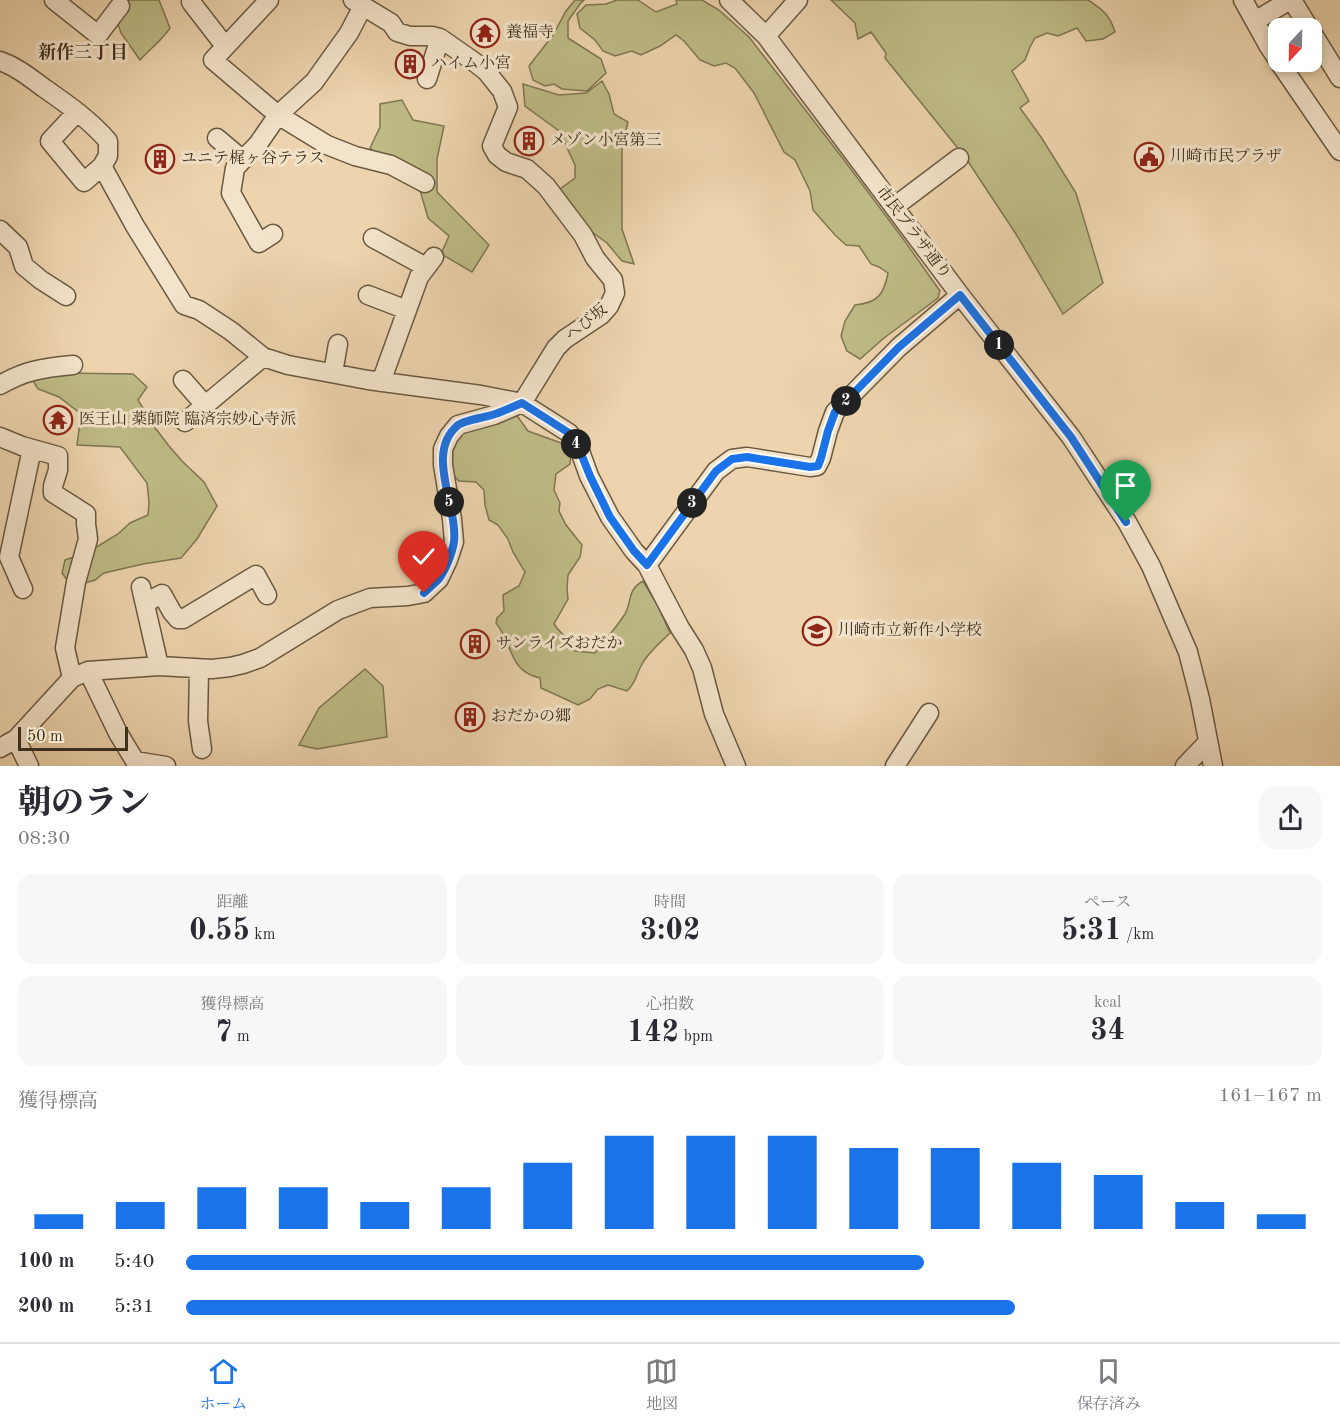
<!DOCTYPE html>
<html lang="ja">
<head>
<meta charset="utf-8">
<style>
  :root { --surface:#fff; --page:#f7f7f7; --text:#2b2b33; --muted:#7c7c81; --line:#e1e1e2; --accent:#1a73e8 }
  body { margin:0; font-family:"Old Standard TT","Noto Serif JP",serif; background:var(--page); color:var(--text); height:100vh; display:flex; flex-direction:column; font-size:22px; white-space:nowrap }
  * { box-sizing:border-box; margin:0 }
  p { font-size:20px; color:var(--muted) }
  .icon { flex:none; width:33px; height:33px; fill:none; stroke:currentColor; stroke-width:2; stroke-linecap:round; stroke-linejoin:round }
  .map { position:relative; height:766px; overflow:hidden }
  .side { display:flex; flex-direction:column; background:var(--surface); flex:1 }
  .side>* { flex:none }
  .needle { width:39px; rotate:202deg }
  .buttons { position:absolute; left:1268px; top:18px; display:grid; gap:12px }
  .buttons a { display:grid; place-items:center; width:54px; height:54px; border-radius:12px; background:var(--surface); box-shadow:0 3px 9px #0003; font-size:30px }
  .scale { position:absolute; left:18px; bottom:15px; width:110px; box-sizing:border-box; padding-left:6px; border:3px solid #3f301c; border-top:0; font-size:16px; line-height:21px; white-space:nowrap; color:#3f301c; -webkit-text-stroke:4px #f3e3ca; paint-order:stroke }
  .pin { position:absolute; display:grid; place-items:center; width:51px; height:51px; color:#fff; margin:-62px -26px; border-radius:50% 50% 50% 0; rotate:-45deg; box-shadow:0 0 6px #0007 }
  .pin .icon { rotate:45deg }
  .km { position:absolute; width:30px; height:30px; margin:-15px; border-radius:50%; background:#222; color:#fff; font-size:16px; line-height:30px; text-align:center }
  .round { display:grid; place-items:center; flex:none; width:63px; height:63px; border-radius:18px; background:var(--page) }
  .headline { display:flex; align-items:center; justify-content:space-between; height:102px; padding:0 18px }
  h1 { font-size:33px; font-weight:800; line-height:45px }
  .stats { display:grid; grid-template-columns:repeat(3,1fr); gap:9px; height:102px; padding:6px 18px }
  .stats div { display:grid; align-content:center; border-radius:15px; background:var(--page); text-align:center }
  .stats b { font-size:30px; font-weight:800 }
  .stats small { font-size:16px; font-weight:400 }
  .stats p { font-size:16px }
  .chart { height:168px; padding:12px 18px }
  .chart p { display:flex; justify-content:space-between }
  .chart svg { width:100%; height:108px; margin-top:6px; stroke:var(--accent); stroke-width:6 }
  ul { padding:0 18px; list-style:none; font-size:20px }
  li { display:grid; grid-template-columns:96px 72px 1fr; align-items:center; height:45px }
  li i { height:15px; border-radius:8px; background:var(--accent) }
  .tabs { display:flex; justify-content:space-around; align-items:center; height:84px; border-top:2px solid var(--line); background:var(--surface); font-size:16px; color:var(--muted) }
  .tabs a { display:grid; justify-items:center; gap:3px }
  .tabs .current { color:var(--accent) }
  .map>svg:first-child { display:block }
  .green { fill:#bebb86; stroke:#7e7651; stroke-width:1.5 }
  .lines { fill:none; stroke-linecap:round; stroke-linejoin:round }
  .minor-casing { stroke:#6a5940; stroke-width:21 }
  .minor { stroke:#f3e3ca; stroke-width:18 }
  .route-casing { stroke:#fff; stroke-width:12 }
  .route { stroke:#1a73e8; stroke-width:8 }
  .labels { text-anchor:middle; dominant-baseline:central; stroke-width:6; stroke-linejoin:round; paint-order:stroke }
  .poi-label { font-size:16px; fill:#3f301c; stroke:#f3e3ca; text-anchor:start }
  .street-label { font-size:16px; fill:#3f301c; stroke:#f3e3ca }
  .neighbourhood-label { font-size:18px; font-weight:bold; fill:#3f301c; stroke:#f3e3ca }
</style>
</head>
<body>
<div class="map">
<svg width="1340" height="766" viewBox="0 0 1340 766">
  <rect width="100%" height="100%" fill="#edd4ae"/>
  <filter id="stains"><feTurbulence type="fractalNoise" baseFrequency=".00333" numOctaves="4"/><feColorMatrix values="0 0 0 0 .2 0 0 0 0 .09 0 0 0 0 .02 0 0 0 .5 -.17"/></filter>
  <radialGradient id="worn" r=".72"><stop offset=".6" stop-color="#630" stop-opacity="0"/><stop offset="1" stop-color="#630" stop-opacity=".3"/></radialGradient>
  <path class="green" d="M 127,0 L 159,0 L 170,28 C 162,40 150,49 140,60 L 121,33 L 116,18 L 126,4 Z
    M 575,0 L 584,0 L 580,4 L 568,21 L 568,38 L 601,59 L 606,73 L 587,91 L 562,89 L 554,84 L 545,86 L 533,80 L 529,66 L 553,35 L 566,11 Z
    M 617,0 L 638,0 L 656,12 L 677,4 L 676,0 L 702,0 L 719,10 L 749,37 L 844,160 L 904,240 L 940,291 L 938,298 L 884,338 L 860,359 L 847,351 L 841,336 L 845,321 L 855,305 C 878,303 884,294 888,273 L 879,267 L 871,264 L 859,246 L 846,245 L 835,235 L 813,210 L 810,191 L 795,160 L 784,152 L 754,93 L 735,68 L 726,63 L 714,66 L 700,60 L 684,41 L 676,35 L 660,46 L 641,55 L 632,51 L 615,56 L 603,51 L 595,40 L 580,28 L 577,14 L 586,5 L 606,4 Z
    M 831,0 L 1088,0 C 1102,9 1110,15 1115,32 L 1103,39 L 1086,41 L 1077,28 L 1058,36 L 1047,33 L 1035,38 L 1030,47 L 1025,60 L 1012,71 L 1029,101 L 1020,108 L 1041,137 L 1076,193 L 1103,283 L 1063,314 L 1016,234 L 965,157 L 885,58 L 886,53 L 871,32 L 858,39 L 855,23 Z
    M 602,81 L 609,94 L 614,114 L 628,122 L 622,146 L 622,229 L 634,264 L 622,261 L 607,243 L 578,222 L 556,192 L 575,178 L 575,165 L 559,131 L 525,106 L 523,84 L 559,95 L 586,93 Z
    M 402,100 L 413,120 L 444,126 L 437,159 L 437,192 L 489,245 L 472,272 L 441,254 L 449,236 L 428,218 L 420,190 L 370,148 L 380,127 L 380,104 Z
    M 59,373 L 133,374 L 147,387 L 138,400 L 156,429 L 169,446 L 182,461 L 204,482 L 217,506 L 197,539 L 181,558 L 143,564 L 104,573 L 95,580 L 72,587 L 62,573 L 65,560 L 90,551 L 118,534 L 130,523 L 148,515 L 149,502 L 147,483 L 120,447 L 77,445 L 81,414 L 59,397 L 38,389 L 33,381 Z
    M 515,413 L 528,431 L 561,443 L 571,451 L 570,464 L 556,474 L 554,490 L 560,503 L 559,511 L 566,525 L 582,545 L 580,557 L 568,575 L 567,589 L 568,599 L 554,624 C 561,634 569,639 575,651 L 595,653 C 605,640 616,628 625,614 C 632,601 627,590 643,581 L 658,606 L 670,633 C 660,643 647,653 641,666 C 635,677 637,681 627,691 L 608,685 L 598,689 L 590,699 L 578,705 L 541,688 L 540,678 C 508,671 513,643 496,623 L 497,618 L 504,611 L 503,595 L 519,586 L 525,572 L 513,552 L 508,539 L 498,525 L 489,520 L 485,505 L 484,490 L 476,482 L 459,481 L 449,471 L 453,439 L 463,431 Z
    M 365,669 L 383,686 L 387,737 L 317,749 L 299,745 L 319,708 Z"/>
  <g class="lines">
    <g class="minor-casing">
      <path id="minor" d="M 54,0 L 98,35 L 120,6
        M 269,0 L 213,60 L 278,115 L 327,145 L 355,156 L 391,165 L 425,183
        M 729,0 L 766,36 L 960,295 L 1071,437 L 1127,522 L 1151,566 L 1188,652 L 1200,699 L 1213,766
        M 1243,0 L 1268,45 L 1278,60
        M 1292,0 L 1309,28
        M 191,2 L 225,46
        M 1255,21 L 1290,0
        M 1311,31 L 1340,78
        M 766,36 L 798,0
        M 0,61 C 17,67 29,77 44,88 C 67,104 90,120 108,141 L 108,156 L 102,166 L 135,226 L 184,305 L 199,310 L 231,331 L 263,357 L 288,365 L 368,380 L 481,395 L 522,403 L 569,433 L 580,451 L 589,476 L 610,517 L 634,551 L 647,565 L 680,628 L 694,650 L 702,668 L 714,714 L 736,766
        M 1279,62 L 1340,151
        M 427,79 L 440,38
        M 77,112 L 50,141 L 84,182 L 102,166
        M 217,138 L 243,160
        M 894,207 L 959,158
        M 0,230 L 18,247 L 24,266 L 41,280 L 66,296
        M 273,234 L 259,243 L 231,193 L 235,168 L 258,144 L 278,115 L 314,82 L 349,33 L 363,6
        M 373,238 L 426,267
        M 368,295 L 407,310
        M 333,373 L 338,344
        M 183,380 L 204,404
        M 381,382 L 419,277 L 434,257
        M 0,385 C 26,370 43,368 73,365
        M 185,422 L 263,357
        M 0,437 L 22,446 L 58,456 L 58,470 L 53,486 L 53,493 L 86,514 L 86,524 L 88,539 L 76,582 L 65,648 L 72,678
        M 647,565 L 716,471 L 732,459 L 747,457 L 810,467 L 817,466 L 821,458 L 828,431 L 835,412 L 899,347 L 960,295
        M 141,587 L 159,666
        M 23,589 L 9,557 L 30,458 L 33,450
        M 145,603 L 162,594 L 172,612 L 178,619 L 183,619 L 256,575 L 267,595
        M 199,669 L 198,721 L 202,749
        M 88,671 L 118,733 L 135,761 L 166,766
        M 16,739 L 29,766
        M 0,748 L 16,739 L 72,678 L 88,671 L 159,666 L 212,669 L 230,667 L 243,664 L 260,658 L 338,610 L 370,598 L 408,596 L 424,593 L 439,579 L 448,560 L 454,542 L 452,519 L 443,465 L 443,449 L 449,436 L 458,425 L 494,415 L 522,403 L 556,348 L 565,339 L 601,315 L 609,306 L 615,293 L 613,280 L 595,258 L 583,235 L 546,186 L 527,169 L 506,162 L 497,155 L 492,146 L 508,107 L 502,91 L 486,71 L 473,61 L 440,38 L 432,36 L 410,36 L 397,32 L 391,23 L 353,0
        M 895,766 L 929,713
        M 1185,766 L 1208,742"/>
    </g>
    <use href="#minor" class="minor"/>
  </g>
  <g class="lines">
    <g class="route-casing">
      <path id="route" d="M 424,593 C 429,588 434,584 438,580 C 445,571 452,554 454,542 C 458,506 425,454 457,426 C 463,420 483,418 492,415 C 502,412 512,407 522,403 L 569,433 L 580,451 L 590,476 L 610,517 L 634,551 L 647,565 L 716,471 L 732,459 L 747,457 L 810,467 L 818,466 L 821,458 L 828,431 L 835,412 L 899,347 L 960,295 L 1071,437 L 1126,522"/>
    </g>
    <use href="#route" class="route"/>
  </g>
  <defs>
    <g id="temple-ring" transform="scale(1.5)"><circle r="9.5" fill="#f3e3ca" stroke="#8f2418" stroke-width="1.5"/><path d="M0-6L5-2H3V0L6.5 2.5H4V6H1.5V3h-3V6H-4V2.5H-6.5L-3 0V-2H-5Z" fill="#8f2418"/></g>
    <g id="building-ring" transform="scale(1.5)"><circle r="9.5" fill="#f3e3ca" stroke="#8f2418" stroke-width="1.5"/><path d="M-4-6H4V6H1V3H-1V6H-4ZM-2.5-4.3h1.7v1.8h-1.7ZM.8-4.3h1.7v1.8H.8ZM-2.5-1h1.7V.8h-1.7ZM.8-1h1.7V.8H.8Z" fill="#8f2418"/></g>
    <g id="civic-ring" transform="scale(1.5)"><circle r="9.5" fill="#f3e3ca" stroke="#8f2418" stroke-width="1.5"/><path d="M-.6-6.5H3V-4.5H.6V-3L4-1V1h2V6H-6V1h2V-1L-.6-3ZM-1.2 2.5V6h2.4V2.5Z" fill="#8f2418"/></g>
    <g id="school-ring" transform="scale(1.5)"><circle r="9.5" fill="#f3e3ca" stroke="#8f2418" stroke-width="1.5"/><path d="M0-5L7-2L0 1L-7-2ZM-4 1L0 2.5L4 1V4Q0 6-4 4Z" fill="#8f2418"/></g>
  </defs>
  <g fill-rule="evenodd">
    <use href="#temple-ring" x="485" y="33"/>
    <use href="#building-ring" x="410" y="64"/>
    <use href="#building-ring" x="529" y="141"/>
    <use href="#civic-ring" x="1149" y="157"/>
    <use href="#building-ring" x="160" y="159"/>
    <use href="#temple-ring" x="58" y="420"/>
    <use href="#school-ring" x="817" y="631"/>
    <use href="#building-ring" x="475" y="644"/>
    <use href="#building-ring" x="470" y="717"/>
  </g>
  <g class="labels">
    <g class="poi-label">
      <text x="506" y="33">養福寺</text>
      <text x="431" y="64">ハイム小宮</text>
      <text x="550" y="141">メゾン小宮第三</text>
      <text x="1170" y="157">川崎市民プラザ</text>
      <text x="181" y="159">ユニテ梶ヶ谷テラス</text>
      <text x="79" y="420">医王山 薬師院 臨済宗妙心寺派</text>
      <text x="838" y="631">川崎市立新作小学校</text>
      <text x="496" y="644">サンライズおだか</text>
      <text x="491" y="717">おだかの郷</text>
    </g>
    <g class="street-label">
      <text transform="translate(913 233) rotate(53)">市民プラザ通り</text>
      <text transform="translate(587 323) rotate(-40)">へび坂</text>
    </g>
    <g class="neighbourhood-label">
      <text x="83" y="53">新作三丁目</text>
    </g>
  </g>
  <rect width="100%" height="100%" filter="url(#stains)"/>
  <rect width="100%" height="100%" fill="url(#worn)"/>
</svg>
<div class="buttons">
<a><svg class="needle" viewBox="-14 -14 28 28"><path d="M0-13l5 13h-10z" fill="#e53935"/><path d="M0 13l5-13h-10z" fill="#7c7c81"/></svg></a>
</div>
<div class="scale">50 m</div>
<div class="pin" style="left:1126px;top:522px;background:#1e9e55"><svg class="icon" aria-label="arrive" viewBox="0 0 24 24"><path d="M6 21V4h12l-3 4 3 4H6"/></svg></div>
<div class="pin" style="left:424px;top:593px;background:#d93025"><svg class="icon" aria-label="check" viewBox="0 0 24 24"><path d="M5 12l5 5 9-10"/></svg></div>
<b class="km" style="left:999px;top:345px">1</b>
<b class="km" style="left:846px;top:401px">2</b>
<b class="km" style="left:692px;top:503px">3</b>
<b class="km" style="left:576px;top:444px">4</b>
<b class="km" style="left:449px;top:502px">5</b>
</div>
<section class="side">
<div class="headline"><div><h1>朝のラン</h1><p>08:30</p></div><a class="round"><svg class="icon" aria-label="share" viewBox="0 0 24 24"><path d="M12 15V3M7 8l5-5 5 5M5 13v7h14v-7"/></svg></a></div>
<div class="stats">
<div><p>距離</p><b>0.55<small> km</small></b></div>
<div><p>時間</p><b>3:02</b></div>
<div><p>ペース</p><b>5:31<small> /km</small></b></div>
</div>
<div class="stats">
<div><p>獲得標高</p><b>7<small> m</small></b></div>
<div><p>心拍数</p><b>142<small> bpm</small></b></div>
<div><p>kcal</p><b>34</b></div>
</div>
<div class="chart"><p><span>獲得標高</span>161–167 m</p>
<svg viewBox="0 0 160 44" preserveAspectRatio="none"><path d="M5 44V38M15 44V33M25 44V27M35 44V27M45 44V33M55 44V27M65 44V17M75 44V6M85 44V6M95 44V6M105 44V11M115 44V11M125 44V17M135 44V22M145 44V33M155 44V38"/></svg>
</div>
<ul>
<li><b>100 m</b>5:40<i style="width:65%"></i></li>
<li><b>200 m</b>5:31<i style="width:73%"></i></li>
</ul>
</section>
<nav class="tabs">
<a class="current"><svg class="icon" aria-label="home" viewBox="0 0 24 24"><path d="M3 11l9-7 9 7M6 9v11h12V9"/></svg>ホーム</a>
<a><svg class="icon" aria-label="map" viewBox="0 0 24 24"><path d="M3 6l6-2 6 2 6-2v14l-6 2-6-2-6 2zM9 4v14M15 6v14"/></svg>地図</a>
<a><svg class="icon" aria-label="saved" viewBox="0 0 24 24"><path d="M7 4h10v16l-5-4-5 4z"/></svg>保存済み</a>
</nav>
</body>
</html>
